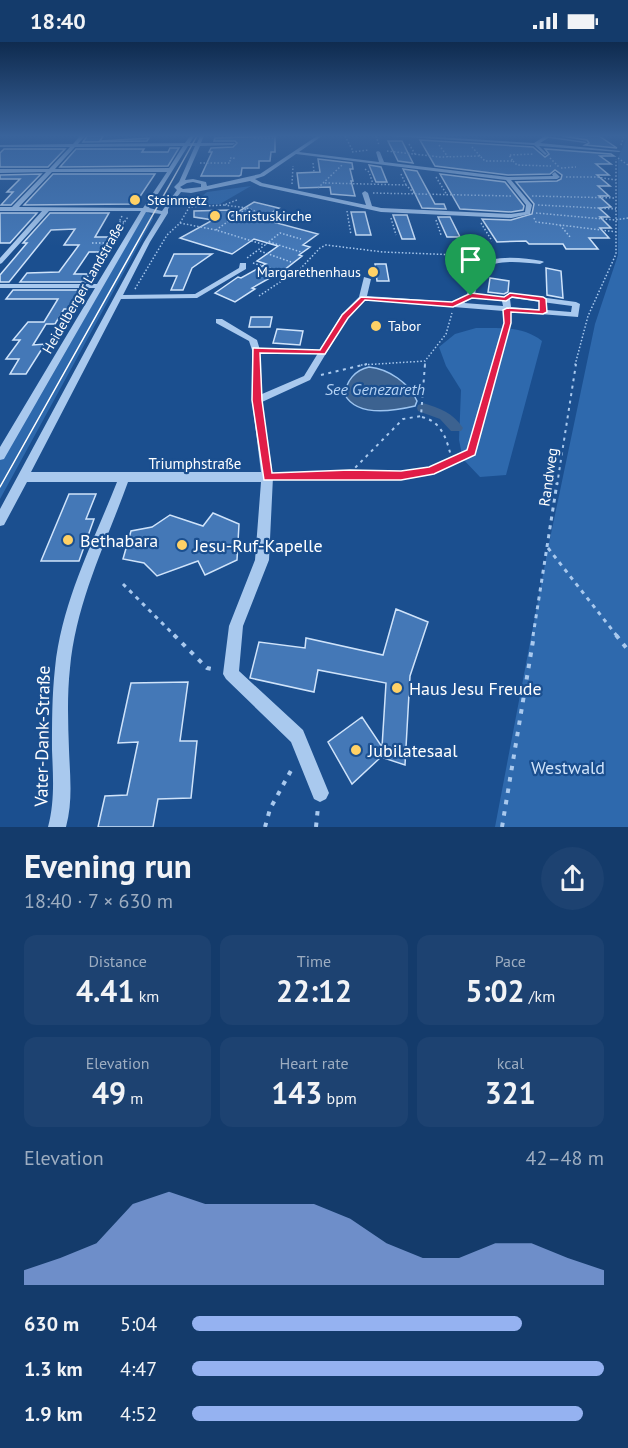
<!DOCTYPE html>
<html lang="en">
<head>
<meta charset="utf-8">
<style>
  :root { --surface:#143b6b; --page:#1d4271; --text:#f1f3f6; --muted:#9dadc1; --accent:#95b2f1 }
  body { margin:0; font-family:"PT Sans",sans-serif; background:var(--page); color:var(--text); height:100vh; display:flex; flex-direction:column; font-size:22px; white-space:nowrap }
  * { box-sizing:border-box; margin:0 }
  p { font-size:20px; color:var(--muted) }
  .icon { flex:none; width:33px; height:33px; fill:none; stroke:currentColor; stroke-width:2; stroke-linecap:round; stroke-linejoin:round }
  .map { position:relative; height:785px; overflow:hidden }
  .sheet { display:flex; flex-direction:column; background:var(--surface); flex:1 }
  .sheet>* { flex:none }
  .pin { position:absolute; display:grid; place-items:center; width:51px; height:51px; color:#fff; margin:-62px -26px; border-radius:50% 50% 50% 0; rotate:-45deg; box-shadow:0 0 6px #0007 }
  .pin .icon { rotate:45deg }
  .round { display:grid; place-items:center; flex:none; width:63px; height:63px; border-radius:32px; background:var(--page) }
  .overview { display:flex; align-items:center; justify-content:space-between; height:102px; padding:0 24px }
  h1 { font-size:33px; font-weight:700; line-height:45px }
  .figures { display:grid; grid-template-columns:repeat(3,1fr); gap:9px; height:102px; padding:6px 24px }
  .figures div { display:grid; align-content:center; border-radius:12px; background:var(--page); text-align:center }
  .figures b { font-size:30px; font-weight:700 }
  .figures small { font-size:16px; font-weight:400 }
  .figures p { font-size:16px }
  .chart { height:168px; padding:12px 24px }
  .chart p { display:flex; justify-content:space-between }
  .chart svg { width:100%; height:108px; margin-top:6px; fill:var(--accent); opacity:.7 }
  ul { padding:0 24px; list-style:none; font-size:20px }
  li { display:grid; grid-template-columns:96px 72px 1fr; align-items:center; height:45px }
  li i { height:15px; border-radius:8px; background:var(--accent) }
  .status { display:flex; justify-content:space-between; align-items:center; height:42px; padding:0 30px; background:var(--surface); direction:ltr }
  .status svg { height:16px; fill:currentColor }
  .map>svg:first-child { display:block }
  .green { fill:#2e69ad }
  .water { fill:#3c6290; stroke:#9cc4f0; stroke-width:1.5 }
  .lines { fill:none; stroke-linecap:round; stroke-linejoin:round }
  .canal { fill:#3c6290; fill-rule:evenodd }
  .building { fill:#4478b7; stroke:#cfe3fa; stroke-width:1.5 }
  .path-far3 { stroke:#a9c9ee; stroke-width:1.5; stroke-dasharray:1.5 2; stroke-linecap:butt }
  .path-far2 { stroke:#a9c9ee; stroke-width:2; stroke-dasharray:3 4.5; stroke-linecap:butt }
  .path-far1 { stroke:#a9c9ee; stroke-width:3; stroke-dasharray:4 5; stroke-linecap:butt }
  .path { stroke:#a9c9ee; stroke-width:4; stroke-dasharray:4.5 7; stroke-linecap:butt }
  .minor { fill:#a9c9ee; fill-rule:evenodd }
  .tram { stroke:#fff; stroke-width:1.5 }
  .route { fill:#e11d48; stroke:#fff; stroke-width:1.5; fill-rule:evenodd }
  .poi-dot { fill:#ffd166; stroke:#1b4f8f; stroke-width:2 }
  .labels { text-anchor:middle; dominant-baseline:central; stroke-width:4.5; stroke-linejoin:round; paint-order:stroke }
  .far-poi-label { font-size:14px; fill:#fff; stroke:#1b4f8f; text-anchor:start }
  .far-street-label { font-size:14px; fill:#fff; stroke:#1b4f8f }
  .street-label { font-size:15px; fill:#fff; stroke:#1b4f8f }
  .water-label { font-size:16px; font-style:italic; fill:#b5d3f5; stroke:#1b4f8f }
  .near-poi-label { font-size:18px; fill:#fff; stroke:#1b4f8f; text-anchor:start }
  .near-street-label { font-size:18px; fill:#fff; stroke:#1b4f8f }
  .near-park-label { font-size:18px; fill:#cfe3fa; stroke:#1b4f8f }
</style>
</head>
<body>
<div class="status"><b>18:40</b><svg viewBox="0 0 49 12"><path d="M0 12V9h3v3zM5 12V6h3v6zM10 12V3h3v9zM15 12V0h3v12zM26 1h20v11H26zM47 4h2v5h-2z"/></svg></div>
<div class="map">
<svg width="628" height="785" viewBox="0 0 628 785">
  <rect width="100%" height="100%" fill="#1b4f8f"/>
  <path class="green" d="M 628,94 L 628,785 L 495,785 L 548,506 L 595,282 L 618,213 L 618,116 Z
    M 251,144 L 220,162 L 191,163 L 207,150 Z
    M 146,169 L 153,174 L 153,177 L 0,457 L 0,418 L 34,360 L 38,358 Z
    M 476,286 C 500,286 523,284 542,299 L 506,433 L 480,435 L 463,417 L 459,398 L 461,348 L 446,324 L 439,305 L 455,292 Z"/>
  <path class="water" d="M 369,325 C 389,327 409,341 417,359 L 415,364 C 394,369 357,375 345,353 C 346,339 355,328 369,325 Z"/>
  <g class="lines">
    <path class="canal" d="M 423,361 C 440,366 453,371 463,386 L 461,389 L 451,389 L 440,377 L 418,369 L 417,366 L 418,363 Z"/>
  </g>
  <path class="building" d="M 87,94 L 103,94 L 100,99 L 149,96 L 147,99 L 83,100 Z
    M 275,94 L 275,110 L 271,110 L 270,119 L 259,119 L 259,126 L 242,126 L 241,133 L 239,134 L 201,134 L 212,110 L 209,110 L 211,106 L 233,105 L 237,101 L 235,99 L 214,99 L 215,96 Z
    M 562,94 L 599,94 L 617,106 L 585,103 L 589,101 L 587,98 Z
    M 420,98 L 533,105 L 545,115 L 549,112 L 545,107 L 611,112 L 614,114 L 600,114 L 611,122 L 596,122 L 609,133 L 597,133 L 610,144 L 598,144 L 609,154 L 599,154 L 611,165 L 599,166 L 609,175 L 600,175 L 611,186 L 600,186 L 609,196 L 589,196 L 598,207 L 566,207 L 563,202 L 529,202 L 526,199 L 497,200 L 482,177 L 511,178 L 532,172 L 534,162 L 516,140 L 557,139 L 561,137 L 562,133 L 555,128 L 550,132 L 508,133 L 435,124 Z
    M 388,99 L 402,99 L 413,121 L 398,119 Z
    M 170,106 L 179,106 L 168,124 L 60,125 L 76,107 L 144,107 L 142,110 L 168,110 Z
    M 4,107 L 65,107 L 48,125 L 0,125 L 0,111 Z
    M 318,117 L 352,121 L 353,127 L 350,127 L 353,139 L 351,139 L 355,154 L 331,152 L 330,145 L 299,146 L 297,131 L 320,130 Z
    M 369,123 L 381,125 L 387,140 L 376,140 Z
    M 403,127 L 417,129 L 435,162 L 444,162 L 446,167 L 422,166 Z
    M 41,132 L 11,163 L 1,163 L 13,150 L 7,150 L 20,137 L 0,137 L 0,133 Z
    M 53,132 L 155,132 L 135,162 L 24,163 Z
    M 440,132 L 505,140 L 524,164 L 523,168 L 511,170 L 460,167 Z
    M 254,160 L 279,166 L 262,177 L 318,192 L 303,203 L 310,205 L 299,213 L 302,214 L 284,228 L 252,246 L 255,247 L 235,260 L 215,251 L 238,235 L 241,236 L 266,222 L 257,219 L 278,204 L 254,197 L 232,212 L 180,196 L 213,178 L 194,175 L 194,169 L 230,168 L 228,176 Z
    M 351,170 L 365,170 L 371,193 L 356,193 Z
    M 0,171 L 37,171 L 10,201 L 0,201 Z
    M 50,171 L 109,171 L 95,195 L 114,195 L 105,210 L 89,210 L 74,232 L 89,232 L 85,240 L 20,240 L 27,231 L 59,230 L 79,203 L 64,203 L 75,187 L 51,188 L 9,240 L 0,240 L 0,233 L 27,201 L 23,201 Z
    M 393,173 L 407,173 L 415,197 L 402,197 Z
    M 438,175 L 450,175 L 460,195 L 447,195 Z
    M 174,212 L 212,212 L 192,226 L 183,248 L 171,248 L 177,234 L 164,234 Z
    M 375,222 L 386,222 L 389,239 L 377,239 Z
    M 546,226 L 561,229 L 563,256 L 547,253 Z
    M 490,236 L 509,239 L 508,250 L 504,252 L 488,250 Z
    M 13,248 L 80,248 L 69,267 L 64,267 L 55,282 L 46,282 L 33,303 L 45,302 L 26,332 L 10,332 L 19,317 L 6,317 L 20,298 L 13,298 L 28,280 L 44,280 L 58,257 L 6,257 Z
    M 251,275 L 272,275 L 270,285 L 249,285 Z
    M 277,287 L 303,289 L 300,303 L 273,301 Z
    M 69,452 L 96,452 L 86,477 L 94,477 L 79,519 L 41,519 Z
    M 213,471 L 239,482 L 237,518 L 205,533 L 198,519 L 157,534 L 144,521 L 123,517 L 131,489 L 152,485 L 170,473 L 203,484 Z
    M 396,567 L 428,580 L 410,634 L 405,723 L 381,715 L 352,742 L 328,700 L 362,675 L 382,705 L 386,641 L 318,628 L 314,650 L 250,636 L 259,600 L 305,606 L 306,596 L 383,613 Z
    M 188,640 L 180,699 L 197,699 L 191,756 L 158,757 L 153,785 L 98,785 L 105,754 L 127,753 L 138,700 L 118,701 L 131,641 Z"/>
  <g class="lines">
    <path class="path-far3" d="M 252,94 L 253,96 L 273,96
      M 345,94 L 353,109
      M 376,94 L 379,103
      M 409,102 L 415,112
      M 439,103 L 448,115
      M 621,103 L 624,94
      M 472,105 L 480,114
      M 387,109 L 440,115 L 480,114 L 485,119 L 513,119 L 509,113 L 534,112
      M 352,110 L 369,108
      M 550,116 L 559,125
      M 618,116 L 628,123
      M 513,119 L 517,123 L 551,124
      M 200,121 L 230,121 L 230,116 L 234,116 L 233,118
      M 313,121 L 314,130
      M 561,126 L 576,125
      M 365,127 L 369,130 L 373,142
      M 401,132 L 406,143
      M 436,135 L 447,153
      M 566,135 L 597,135 L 616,138
      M 325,141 L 406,143 L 414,151
      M 292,142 L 293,124
      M 318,146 L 342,123
      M 373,151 L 511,154
      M 532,154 L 616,156
      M 538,163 L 616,167
      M 177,164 L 189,164
      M 188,165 L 224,163
      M 247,166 L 255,169
      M 347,169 L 351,193
      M 536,171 L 615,178 L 628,176
      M 122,174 L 119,180 L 124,180
      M 391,176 L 396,193
      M 534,176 L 536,180 L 617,190
      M 436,178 L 441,193
      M 180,181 L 216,188 L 265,203 L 247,216
      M 481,181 L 492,199
      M 560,183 L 571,196
      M 125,184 L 121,185 L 128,175
      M 216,188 L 247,166 L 224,163 L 237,158
      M 269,200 L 301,210
      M 92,201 L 114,201
      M 266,202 L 280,191 L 301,197
      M 260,209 L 291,220
      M 253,221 L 282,230
      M 135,247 L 167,193 L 180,181 L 194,157
      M 259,254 L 301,226 L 320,206 L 326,203 L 383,210 L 482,214
      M 265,308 L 311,310
      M 361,323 L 425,319 L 446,292 L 452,271
      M 425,323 L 425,319
      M 495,323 L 507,276
      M 575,323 L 588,274 L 616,212 L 616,117"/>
    <path class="path-far2" d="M 321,333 L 367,322
      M 422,375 C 443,380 447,399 452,418
      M 350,431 L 403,377 L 421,374 L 425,322
      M 279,435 L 350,432 L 401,433 L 430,429 L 472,410 L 495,322
      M 557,443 L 576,322"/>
    <path class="path-far1" d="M 548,506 L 617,594
      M 123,542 L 175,594
      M 533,594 L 557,441"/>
    <path class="path" d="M 174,593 L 207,626 L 217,628
      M 616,593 L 628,608
      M 265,785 L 270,767 L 294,723
      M 316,785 L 318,765
      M 502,785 L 534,593"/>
    <path class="minor" d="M 80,94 L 85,94 L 78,102 L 185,101 L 190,94 L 194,94 L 190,101 L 197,101 L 200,94 L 204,94 L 201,101 L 235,101 L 233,103 L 200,104 L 185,138 L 193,137 L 206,140 L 207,144 L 260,132 L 317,94 L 322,94 L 299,110 L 379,120 L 376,110 L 378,109 L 380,110 L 384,120 L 508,135 L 553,134 L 552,132 L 555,130 L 560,135 L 557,137 L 511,138 L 532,163 L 530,172 L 511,176 L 381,170 L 260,144 L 250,139 L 191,151 L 181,150 L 168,167 L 168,171 L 150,200 L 123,253 L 195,252 L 239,226 L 240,221 L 246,221 L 246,227 L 197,256 L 121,257 L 31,430 L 261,430 L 252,358 L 252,308 L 249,299 L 216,281 L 216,277 L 222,277 L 257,298 L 260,308 L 262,352 L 304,334 L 342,272 L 359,255 L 364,235 L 371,237 L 367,254 L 454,260 L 467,253 L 473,226 C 492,212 520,215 542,219 L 544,220 L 540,222 C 519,220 500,217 480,227 L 475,252 L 504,255 L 510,251 L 576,260 L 580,262 L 578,275 L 365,258 L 348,275 L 310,338 L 262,360 L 273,435 L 269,518 L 243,584 L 239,629 L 303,688 L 329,751 L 326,757 L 320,760 L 314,757 L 291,700 L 226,637 L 223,632 L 229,584 L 255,518 L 261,440 L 128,440 C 106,501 76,560 70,626 C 67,653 68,681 69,708 C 70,734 73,759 66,785 L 48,785 C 55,759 53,734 52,708 C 52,680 52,653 55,626 C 62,559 93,501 117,440 L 27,440 L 4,483 L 0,484 L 0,467 L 144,200 L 161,172 L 146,170 L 4,417 L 0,418 L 0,405 L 95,246 L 0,246 L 0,242 L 97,242 L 141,169 L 49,169 L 2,221 L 0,222 L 0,216 L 42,169 L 0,169 L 0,165 L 12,165 L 46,130 L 0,131 L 0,127 L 49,127 L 70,105 L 0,105 L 0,103 L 73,102 ZM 183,104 L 169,126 L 55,127 L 75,105 ZM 188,104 L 195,104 L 179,140 L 174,145 L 177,148 L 162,169 L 149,166 ZM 296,112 L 506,138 L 526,163 L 525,170 L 511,172 L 381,166 L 372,164 L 368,151 L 365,149 L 362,151 L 366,163 L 262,141 L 255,137 L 264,134 ZM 52,130 L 167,130 L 143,166 L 19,165 ZM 193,140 L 201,142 L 201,145 L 183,147 L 180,145 L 187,141 ZM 472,256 L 502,259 L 503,264 L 464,261 ZM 512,256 L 572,264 L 571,270 L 511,265 L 510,257 Z
      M 391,94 L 421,94 L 534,101 L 545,94 L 587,100 L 585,101 L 548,96 L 540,101 L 621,109 L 619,110 L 539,104 L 547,112 L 545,113 L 534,103 Z"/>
    <path class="tram" d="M 0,445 L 197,94"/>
  </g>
  <linearGradient id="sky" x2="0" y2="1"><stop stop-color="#0f2b4f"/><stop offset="0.46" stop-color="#39639b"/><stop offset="1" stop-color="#39639b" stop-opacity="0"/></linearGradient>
  <rect width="628" height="204" fill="url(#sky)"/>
  <path class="route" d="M 471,251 L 504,255 L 510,251 L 543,255 L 546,257 L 547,270 L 543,272 L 511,270 L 511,281 L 475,413 L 434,432 L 401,438 L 264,438 L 252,358 L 253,306 L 320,308 L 342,273 L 361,255 L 452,260 ZM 512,255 L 539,259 L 539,268 L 507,266 L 503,268 L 504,281 L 467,408 L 429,425 L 401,429 L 350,428 L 272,431 L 262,358 L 260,311 L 325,312 L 348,276 L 365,258 L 453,265 L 472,256 L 506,259 Z"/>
  <g class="poi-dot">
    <circle cx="135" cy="158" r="6"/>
    <circle cx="215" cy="174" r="6"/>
    <circle cx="373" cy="230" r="6"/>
    <circle cx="376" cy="284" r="6"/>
    <circle cx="68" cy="498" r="6"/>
    <circle cx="182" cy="503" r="6"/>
    <circle cx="397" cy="646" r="6"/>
    <circle cx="356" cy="708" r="6"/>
  </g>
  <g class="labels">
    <g class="far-poi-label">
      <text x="147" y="158">Steinmetz</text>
      <text x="227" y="174">Christuskirche</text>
      <text x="361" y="230" text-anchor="end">Margarethenhaus</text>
      <text x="388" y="284">Tabor</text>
    </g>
    <g class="far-street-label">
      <text transform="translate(83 246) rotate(-60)">Heidelberger Landstraße</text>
    </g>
    <g class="street-label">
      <text x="195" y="421">Triumphstraße</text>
      <text transform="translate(548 435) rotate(-82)">Randweg</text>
    </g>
    <g class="water-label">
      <text x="375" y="347">See Genezareth</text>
    </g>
    <g class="near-poi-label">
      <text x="80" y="498">Bethabara</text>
      <text x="194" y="503">Jesu-Ruf-Kapelle</text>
      <text x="409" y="646">Haus Jesu Freude</text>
      <text x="368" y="708">Jubilatesaal</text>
    </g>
    <g class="near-street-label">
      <text transform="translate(42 694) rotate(-89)">Vater-Dank-Straße</text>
    </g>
    <g class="near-park-label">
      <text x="568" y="725">Westwald</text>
    </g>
  </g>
</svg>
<div class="pin" style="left:471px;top:254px;background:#1e9e55"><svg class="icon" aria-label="arrive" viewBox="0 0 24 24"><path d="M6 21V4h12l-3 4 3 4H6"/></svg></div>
</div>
<section class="sheet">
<div class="overview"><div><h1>Evening run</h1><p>18:40 · 7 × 630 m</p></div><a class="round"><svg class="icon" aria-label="share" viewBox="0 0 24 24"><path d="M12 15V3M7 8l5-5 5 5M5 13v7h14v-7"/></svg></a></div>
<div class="figures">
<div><p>Distance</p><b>4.41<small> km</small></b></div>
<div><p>Time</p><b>22:12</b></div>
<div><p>Pace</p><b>5:02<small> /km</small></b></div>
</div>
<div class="figures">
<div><p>Elevation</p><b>49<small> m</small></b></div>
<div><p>Heart rate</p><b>143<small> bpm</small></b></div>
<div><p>kcal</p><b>321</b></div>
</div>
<div class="chart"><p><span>Elevation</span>42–48 m</p>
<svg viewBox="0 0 160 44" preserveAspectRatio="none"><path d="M0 44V38L10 33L20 27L30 11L40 6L50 11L60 11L70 11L80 11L90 17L100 27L110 33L120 33L130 27L140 27L150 33L160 38V44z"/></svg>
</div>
<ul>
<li><b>630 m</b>5:04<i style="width:80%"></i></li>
<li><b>1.3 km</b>4:47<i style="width:100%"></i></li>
<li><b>1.9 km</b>4:52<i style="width:95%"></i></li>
</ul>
</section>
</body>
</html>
